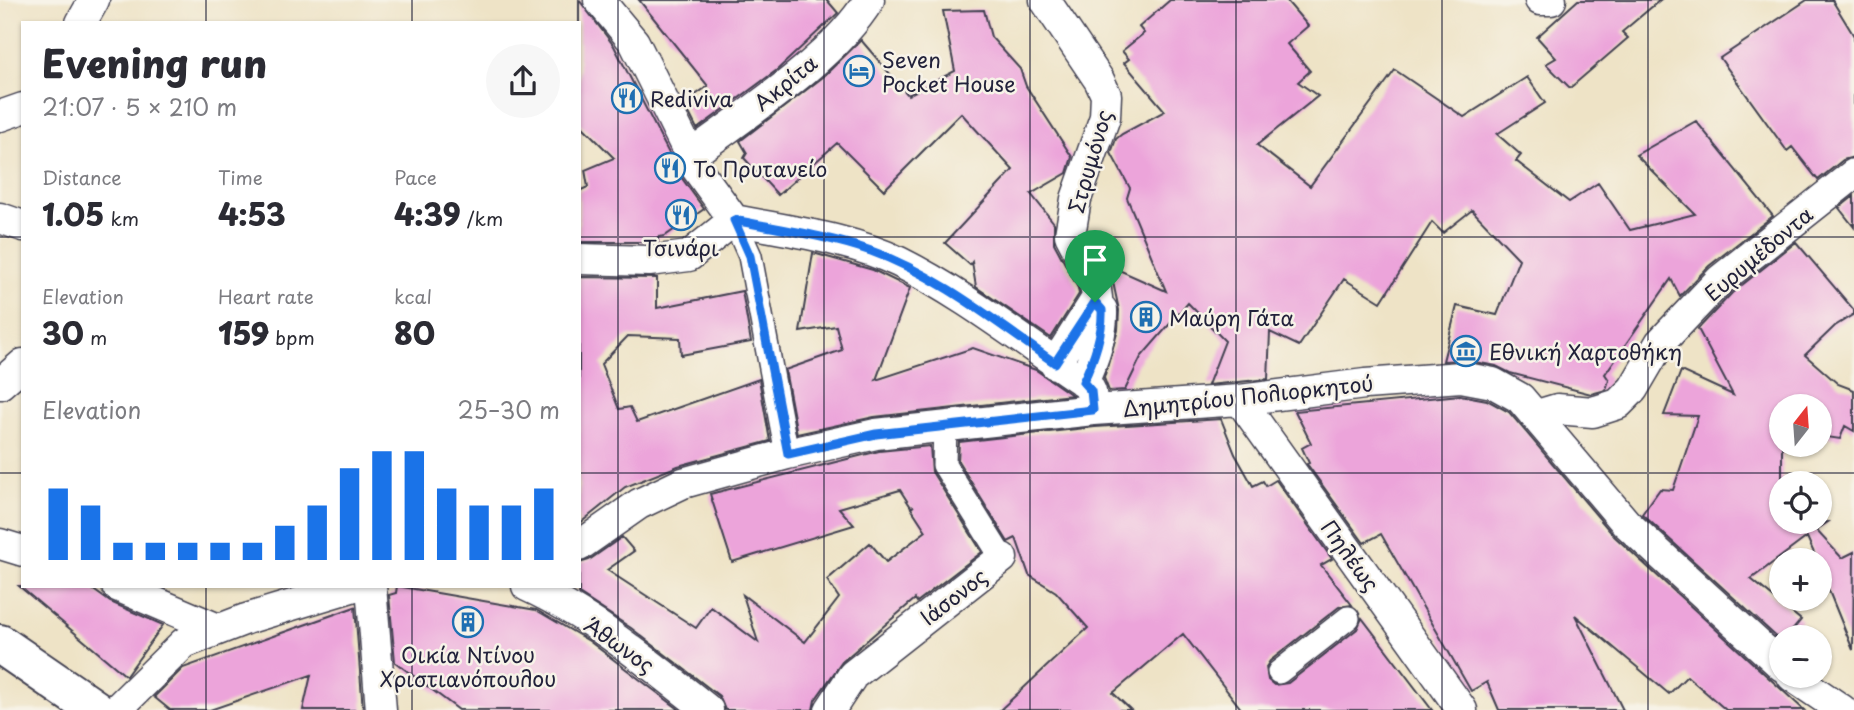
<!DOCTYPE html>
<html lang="en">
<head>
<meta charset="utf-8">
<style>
  :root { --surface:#fff; --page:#f7f7f7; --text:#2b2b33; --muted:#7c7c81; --accent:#1a73e8 }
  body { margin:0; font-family:"Playpen Sans",sans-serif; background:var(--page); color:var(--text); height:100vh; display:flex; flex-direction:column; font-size:26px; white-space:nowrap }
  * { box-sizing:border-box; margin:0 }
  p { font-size:23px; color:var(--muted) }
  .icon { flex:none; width:38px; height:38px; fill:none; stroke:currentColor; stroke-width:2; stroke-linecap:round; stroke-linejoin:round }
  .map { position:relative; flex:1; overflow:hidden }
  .details { position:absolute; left:21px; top:21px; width:560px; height:567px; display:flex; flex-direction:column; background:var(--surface); border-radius:0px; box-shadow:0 2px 5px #0004 }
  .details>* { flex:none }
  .needle { width:46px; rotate:17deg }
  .controls { position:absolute; left:1769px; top:394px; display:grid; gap:14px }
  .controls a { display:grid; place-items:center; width:63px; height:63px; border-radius:50%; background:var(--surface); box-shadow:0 2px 5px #0004; font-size:35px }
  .pin { position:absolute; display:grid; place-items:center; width:60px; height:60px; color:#fff; margin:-72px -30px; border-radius:50% 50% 50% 0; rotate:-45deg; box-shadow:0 0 7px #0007 }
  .pin .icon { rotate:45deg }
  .round { display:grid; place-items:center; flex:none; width:74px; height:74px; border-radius:37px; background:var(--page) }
  .overview { display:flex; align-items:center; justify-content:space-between; height:119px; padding:0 21px }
  h1 { font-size:38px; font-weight:800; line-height:52px }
  .figures { display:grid; grid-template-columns:repeat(3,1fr); gap:10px; height:119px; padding:7px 21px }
  .figures div { display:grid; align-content:center }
  .figures b { font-size:30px; font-weight:800 }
  .figures small { font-size:19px; font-weight:400 }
  .figures p { font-size:19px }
  .chart { height:196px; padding:14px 21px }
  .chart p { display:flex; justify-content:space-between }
  .chart svg { width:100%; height:126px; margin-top:7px; stroke:var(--accent); stroke-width:6 }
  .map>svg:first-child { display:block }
  .building { fill:#eca4da }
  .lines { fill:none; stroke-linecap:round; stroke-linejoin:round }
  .pedestrian-casing { stroke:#413f50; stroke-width:26 }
  .minor-casing { stroke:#413f50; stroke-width:33 }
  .secondary-casing { stroke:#413f50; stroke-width:42 }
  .pedestrian { stroke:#fff; stroke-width:23 }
  .minor { stroke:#fff; stroke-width:30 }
  .secondary { stroke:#fff; stroke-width:38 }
  .route-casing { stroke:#fff; stroke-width:14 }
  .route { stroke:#1a73e8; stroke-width:9 }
  .grid { fill:none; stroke:#22223b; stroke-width:2; stroke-opacity:0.55 }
  .labels { text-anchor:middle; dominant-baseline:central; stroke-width:5; stroke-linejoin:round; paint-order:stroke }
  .poi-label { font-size:21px; fill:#22223b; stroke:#f7f3e8; text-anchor:start }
  .street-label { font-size:21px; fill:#22223b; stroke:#f7f3e8 }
</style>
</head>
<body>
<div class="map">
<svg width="1854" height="710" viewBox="0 0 1854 710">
  <rect width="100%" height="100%" fill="#f7f3e8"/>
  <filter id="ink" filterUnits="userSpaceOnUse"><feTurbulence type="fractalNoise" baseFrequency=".0143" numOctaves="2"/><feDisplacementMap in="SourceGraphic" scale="14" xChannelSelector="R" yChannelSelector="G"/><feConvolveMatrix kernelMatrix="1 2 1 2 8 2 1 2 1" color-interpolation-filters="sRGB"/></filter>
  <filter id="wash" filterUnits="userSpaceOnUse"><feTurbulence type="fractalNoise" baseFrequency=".00686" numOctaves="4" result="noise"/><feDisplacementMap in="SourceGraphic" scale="28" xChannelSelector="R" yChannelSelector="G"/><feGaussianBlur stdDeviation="1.57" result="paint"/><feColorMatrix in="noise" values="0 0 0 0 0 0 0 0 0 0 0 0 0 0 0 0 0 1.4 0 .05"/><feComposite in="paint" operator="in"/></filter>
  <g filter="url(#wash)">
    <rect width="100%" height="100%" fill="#eee3c6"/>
    <g id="blocks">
      <path class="building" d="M 579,0 L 614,46 L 681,177 L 704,209 L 665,236 L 658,237 L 658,242 L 579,242 L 579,191 L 588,187 L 585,170 L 614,158 L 579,123 Z
        M 639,0 L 827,0 L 838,13 L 777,70 L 697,129 L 684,103 L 708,86 Z
        M 1170,0 L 1286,0 L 1308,26 L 1287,44 L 1310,71 L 1298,82 L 1318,96 L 1257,145 L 1310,186 L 1395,70 L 1464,117 L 1527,77 L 1545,103 L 1497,134 L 1521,155 L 1516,161 L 1569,202 L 1598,183 L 1630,230 L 1695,214 L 1636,155 L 1696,121 L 1773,216 L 1709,266 L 1680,296 L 1671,279 L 1605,374 L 1609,380 L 1606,390 L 1591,394 L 1510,373 L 1496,366 L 1464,360 L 1443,361 L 1457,306 L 1497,315 L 1519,259 L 1472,210 L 1443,233 L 1432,222 L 1381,302 L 1344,279 L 1299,346 L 1270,332 L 1268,379 L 1208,385 L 1225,341 L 1188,303 L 1141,357 L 1125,390 L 1109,391 L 1104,378 L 1118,330 L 1119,310 L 1113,282 L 1119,270 L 1166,291 L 1127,198 L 1130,188 L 1111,153 L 1116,139 L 1122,134 L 1165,111 L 1124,63 L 1129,59 L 1122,51 L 1144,33 L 1139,27 Z
        M 1578,0 L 1660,0 L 1622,32 L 1628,38 L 1570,88 L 1546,64 L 1556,58 L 1537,37 Z
        M 1807,0 L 1832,0 L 1854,36 L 1854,157 L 1843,160 L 1818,180 L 1792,147 L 1787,151 L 1720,58 Z
        M 984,10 L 991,37 L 1020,69 L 1026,86 L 1072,157 L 1067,173 L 1031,194 L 1054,223 L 1054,243 L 1078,288 L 1079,294 L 1051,338 L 976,287 L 972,262 L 970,265 L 945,243 L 1013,170 L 961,113 L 884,190 L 837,143 L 778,195 L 744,158 L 747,153 L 740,141 L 823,77 L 861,40 L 908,95 L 955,71 L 943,11 Z
        M 1854,196 L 1854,227 L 1839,208 Z
        M 1796,242 L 1854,310 L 1854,314 L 1835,326 L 1805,355 L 1838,384 L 1854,390 L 1854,431 L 1845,426 L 1840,439 L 1820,436 L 1820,406 L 1782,406 L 1782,522 L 1828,522 L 1816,530 L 1842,558 L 1854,552 L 1853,650 L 1820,569 L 1820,560 L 1817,560 L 1807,537 L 1751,579 L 1801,620 L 1787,637 L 1782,637 L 1782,642 L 1642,514 L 1660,489 L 1673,490 L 1698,416 L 1664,415 L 1681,371 L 1733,395 L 1698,329 L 1732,293 Z
        M 813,253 L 873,270 L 910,288 L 876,380 L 973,348 L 1036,370 L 1072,395 L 874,417 L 797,434 L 785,370 L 842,350 L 836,326 L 800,332 Z
        M 579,277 L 657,278 L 657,308 L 742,291 L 751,342 L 681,355 L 680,338 L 628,336 L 601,364 L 619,409 L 630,407 L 637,422 L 759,379 L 770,441 L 678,466 L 625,487 L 579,524 Z
        M 1460,395 L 1487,400 L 1509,412 L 1614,536 L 1804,710 L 1726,710 L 1687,676 L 1669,694 L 1575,615 L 1623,710 L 1499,710 L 1487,682 L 1471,691 L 1381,534 L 1364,543 L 1307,464 L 1309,463 L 1302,448 L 1311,443 L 1295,411 Z
        M 1221,419 L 1235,454 L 1253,486 L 1263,481 L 1266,486 L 1276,480 L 1332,559 L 1321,565 L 1352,605 L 1339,607 L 1270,661 L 1266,667 L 1268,680 L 1274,685 L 1288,683 L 1357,629 L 1362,618 L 1432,710 L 1242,710 L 1183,634 L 1113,693 L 1131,710 L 1000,710 L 1088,628 L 1056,592 L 1029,575 L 1016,538 L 1008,542 L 958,461 L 959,442 L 1095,427 Z
        M 930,446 L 932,472 L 982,552 L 917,602 L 915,599 L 842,662 L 815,700 L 813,710 L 725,710 L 719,696 L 631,628 L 579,594 L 579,563 L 589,560 L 622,537 L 634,551 L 607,570 L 696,628 L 711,607 L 758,642 L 743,595 L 805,642 L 839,598 L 827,580 L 870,543 L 886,562 L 926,531 L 911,508 L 914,506 L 911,507 L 900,490 L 839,508 L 854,525 L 732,562 L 710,494 L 879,451 Z
        M 19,586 L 88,586 L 110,602 L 163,625 L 126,676 Z
        M 397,586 L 536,610 L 589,641 L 680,710 L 459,710 L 395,662 L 389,595 L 396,593 Z
        M 355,607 L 363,710 L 303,710 L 311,675 L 210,710 L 170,710 L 154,697 L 183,668 Z"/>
    </g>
  </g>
  <g filter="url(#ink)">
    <use href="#blocks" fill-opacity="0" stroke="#413f50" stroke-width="2"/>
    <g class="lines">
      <g class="pedestrian-casing">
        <path id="pedestrian" d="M 734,220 L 750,256 L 787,454
          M 945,424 L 944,465 L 1002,558
          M 1279,672 L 1348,618"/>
      </g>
      <g class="minor-casing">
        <path id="minor" d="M 599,0 L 634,42 L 697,169 L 734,220
          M 1045,0 L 1099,80 L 1106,95 L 1105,117 L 1076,199 L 1070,235 L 1095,283 L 1097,298 L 1055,364
          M 1540,0 L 1551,0
          M 81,23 L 94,0
          M 0,116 L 23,108
          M 691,155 C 746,114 834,58 869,0
          M 0,218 L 23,226
          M 734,220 C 788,231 849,238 899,262 C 965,295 1025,343 1087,384 L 1091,392 L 1093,410
          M 579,259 L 649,261 L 689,256 L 734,220
          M 1083,382 C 1093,361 1103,334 1102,310 L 1095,302
          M 0,384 L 23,364
          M 1240,400 L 1462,710
          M 1537,415 L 1557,409 L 1593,412 L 1618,404 L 1633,389 L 1660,343 L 1720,280 L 1854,174
          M 0,544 L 23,551
          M 579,546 L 639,504 L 683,483 L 787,454 L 876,434 L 1093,410 L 1240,400 L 1365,384 L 1461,377 L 1493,383 L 1520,398 L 1626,523 L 1782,666
          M 117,586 L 218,629
          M 371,586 L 381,710
          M 527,586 C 593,616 651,665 708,710
          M 1792,676 L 1842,710
          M 116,710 L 184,643 L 246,619 L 355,586
          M 830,710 L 853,675 L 1002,558"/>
      </g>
      <g class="secondary-casing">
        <path id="secondary" d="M 0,644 L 96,710"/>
      </g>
      <use href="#pedestrian" class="pedestrian"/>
      <use href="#minor" class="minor"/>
      <use href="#secondary" class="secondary"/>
    </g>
  </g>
  <g class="lines" filter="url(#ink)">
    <g class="route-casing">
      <path id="route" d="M 734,220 C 779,229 828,236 871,251 C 938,275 997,323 1055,363 L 1095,302 L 1102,310 C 1103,334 1093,361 1083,382 L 1091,391 L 1093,410 L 876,434 L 788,454 L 750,256 Z"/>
    </g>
    <use href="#route" class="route"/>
  </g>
  <path class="grid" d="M 206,0 L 206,23M 412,0 L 412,23M 618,0 L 618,710M 824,0 L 824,710M 1030,0 L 1030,710M 1236,0 L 1236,710M 1442,0 L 1442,710M 1648,0 L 1648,710M 0,237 L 23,237M 579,237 L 1854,237M 0,473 L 23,473M 579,473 L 1854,473M 206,586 L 206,710M 412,586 L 412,710"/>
  <defs>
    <g id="hotel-ring" transform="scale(1.575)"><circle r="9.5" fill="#f7f3e8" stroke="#1f6fb2" stroke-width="1.5"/><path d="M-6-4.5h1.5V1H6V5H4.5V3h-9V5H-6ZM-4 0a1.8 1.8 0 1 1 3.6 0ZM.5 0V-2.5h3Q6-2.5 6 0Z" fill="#1f6fb2"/></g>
    <g id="restaurant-ring" transform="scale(1.575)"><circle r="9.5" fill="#f7f3e8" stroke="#1f6fb2" stroke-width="1.5"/><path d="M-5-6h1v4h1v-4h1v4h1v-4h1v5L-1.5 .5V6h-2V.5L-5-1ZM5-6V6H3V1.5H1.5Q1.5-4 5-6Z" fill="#1f6fb2"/></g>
    <g id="building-ring" transform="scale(1.575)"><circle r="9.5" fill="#f7f3e8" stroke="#1f6fb2" stroke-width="1.5"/><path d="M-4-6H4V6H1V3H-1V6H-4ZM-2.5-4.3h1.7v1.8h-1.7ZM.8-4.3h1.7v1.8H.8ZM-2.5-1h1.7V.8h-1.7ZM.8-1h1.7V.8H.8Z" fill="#1f6fb2"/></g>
    <g id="museum-ring" transform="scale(1.575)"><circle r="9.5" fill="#f7f3e8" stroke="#1f6fb2" stroke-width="1.5"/><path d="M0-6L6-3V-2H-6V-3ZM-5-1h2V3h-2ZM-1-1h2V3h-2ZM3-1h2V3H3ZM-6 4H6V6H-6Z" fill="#1f6fb2"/></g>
  </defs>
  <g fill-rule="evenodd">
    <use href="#hotel-ring" x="859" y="71"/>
    <use href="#restaurant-ring" x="627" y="98"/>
    <use href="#restaurant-ring" x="670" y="168"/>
    <use href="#restaurant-ring" x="681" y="215"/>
    <use href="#building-ring" x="1146" y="317"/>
    <use href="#museum-ring" x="1466" y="351"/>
    <use href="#building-ring" x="468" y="622"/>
  </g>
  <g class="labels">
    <g class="poi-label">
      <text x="882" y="59">Seven<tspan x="882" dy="24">Pocket House</tspan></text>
      <text x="650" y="98">Rediviva</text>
      <text x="693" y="168">Το Πρυτανείο</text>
      <text x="681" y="247" text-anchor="middle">Τσινάρι</text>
      <text x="1169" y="317">Μαύρη Γάτα</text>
      <text x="1489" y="351">Εθνική Χαρτοθήκη</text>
      <text x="468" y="654" text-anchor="middle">Οικία Ντίνου<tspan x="468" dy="24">Χριστιανόπουλου</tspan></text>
    </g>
    <g class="street-label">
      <text transform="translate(785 82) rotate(-39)">Ακρίτα</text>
      <text transform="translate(1089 161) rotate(-74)">Στρυμόνος</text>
      <text transform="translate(1758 253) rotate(-40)">Ευρυμέδοντα</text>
      <text transform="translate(1248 395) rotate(-6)">Δημητρίου Πολιορκητού</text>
      <text transform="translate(1351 555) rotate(54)">Πηλέως</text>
      <text transform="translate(953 596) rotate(-38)">Ιάσονος</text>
      <text transform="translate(620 644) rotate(35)">Άθωνος</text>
    </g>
  </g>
</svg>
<div class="controls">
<a><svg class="needle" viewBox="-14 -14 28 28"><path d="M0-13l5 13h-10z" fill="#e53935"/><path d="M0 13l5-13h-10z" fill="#7c7c81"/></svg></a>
<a><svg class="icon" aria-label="locate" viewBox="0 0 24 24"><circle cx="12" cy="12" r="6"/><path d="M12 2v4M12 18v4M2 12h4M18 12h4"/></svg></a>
<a>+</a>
<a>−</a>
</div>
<div class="pin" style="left:1095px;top:302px;background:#1e9e55"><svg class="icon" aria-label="arrive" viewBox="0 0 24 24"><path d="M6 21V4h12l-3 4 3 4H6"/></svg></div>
<section class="details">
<div class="overview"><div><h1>Evening run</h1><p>21:07 · 5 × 210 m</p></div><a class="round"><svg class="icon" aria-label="share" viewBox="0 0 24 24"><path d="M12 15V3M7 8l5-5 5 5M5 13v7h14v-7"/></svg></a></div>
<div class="figures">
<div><p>Distance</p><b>1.05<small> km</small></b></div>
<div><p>Time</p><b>4:53</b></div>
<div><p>Pace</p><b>4:39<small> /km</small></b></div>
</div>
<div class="figures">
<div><p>Elevation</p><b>30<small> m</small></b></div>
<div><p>Heart rate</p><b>159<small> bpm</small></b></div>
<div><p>kcal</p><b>80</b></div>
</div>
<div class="chart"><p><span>Elevation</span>25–30 m</p>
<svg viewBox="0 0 160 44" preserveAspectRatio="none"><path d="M5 44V19M15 44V25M25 44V38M35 44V38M45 44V38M55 44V38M65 44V38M75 44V32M85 44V25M95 44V12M105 44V6M115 44V6M125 44V19M135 44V25M145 44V25M155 44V19"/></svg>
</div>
</section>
</div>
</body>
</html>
